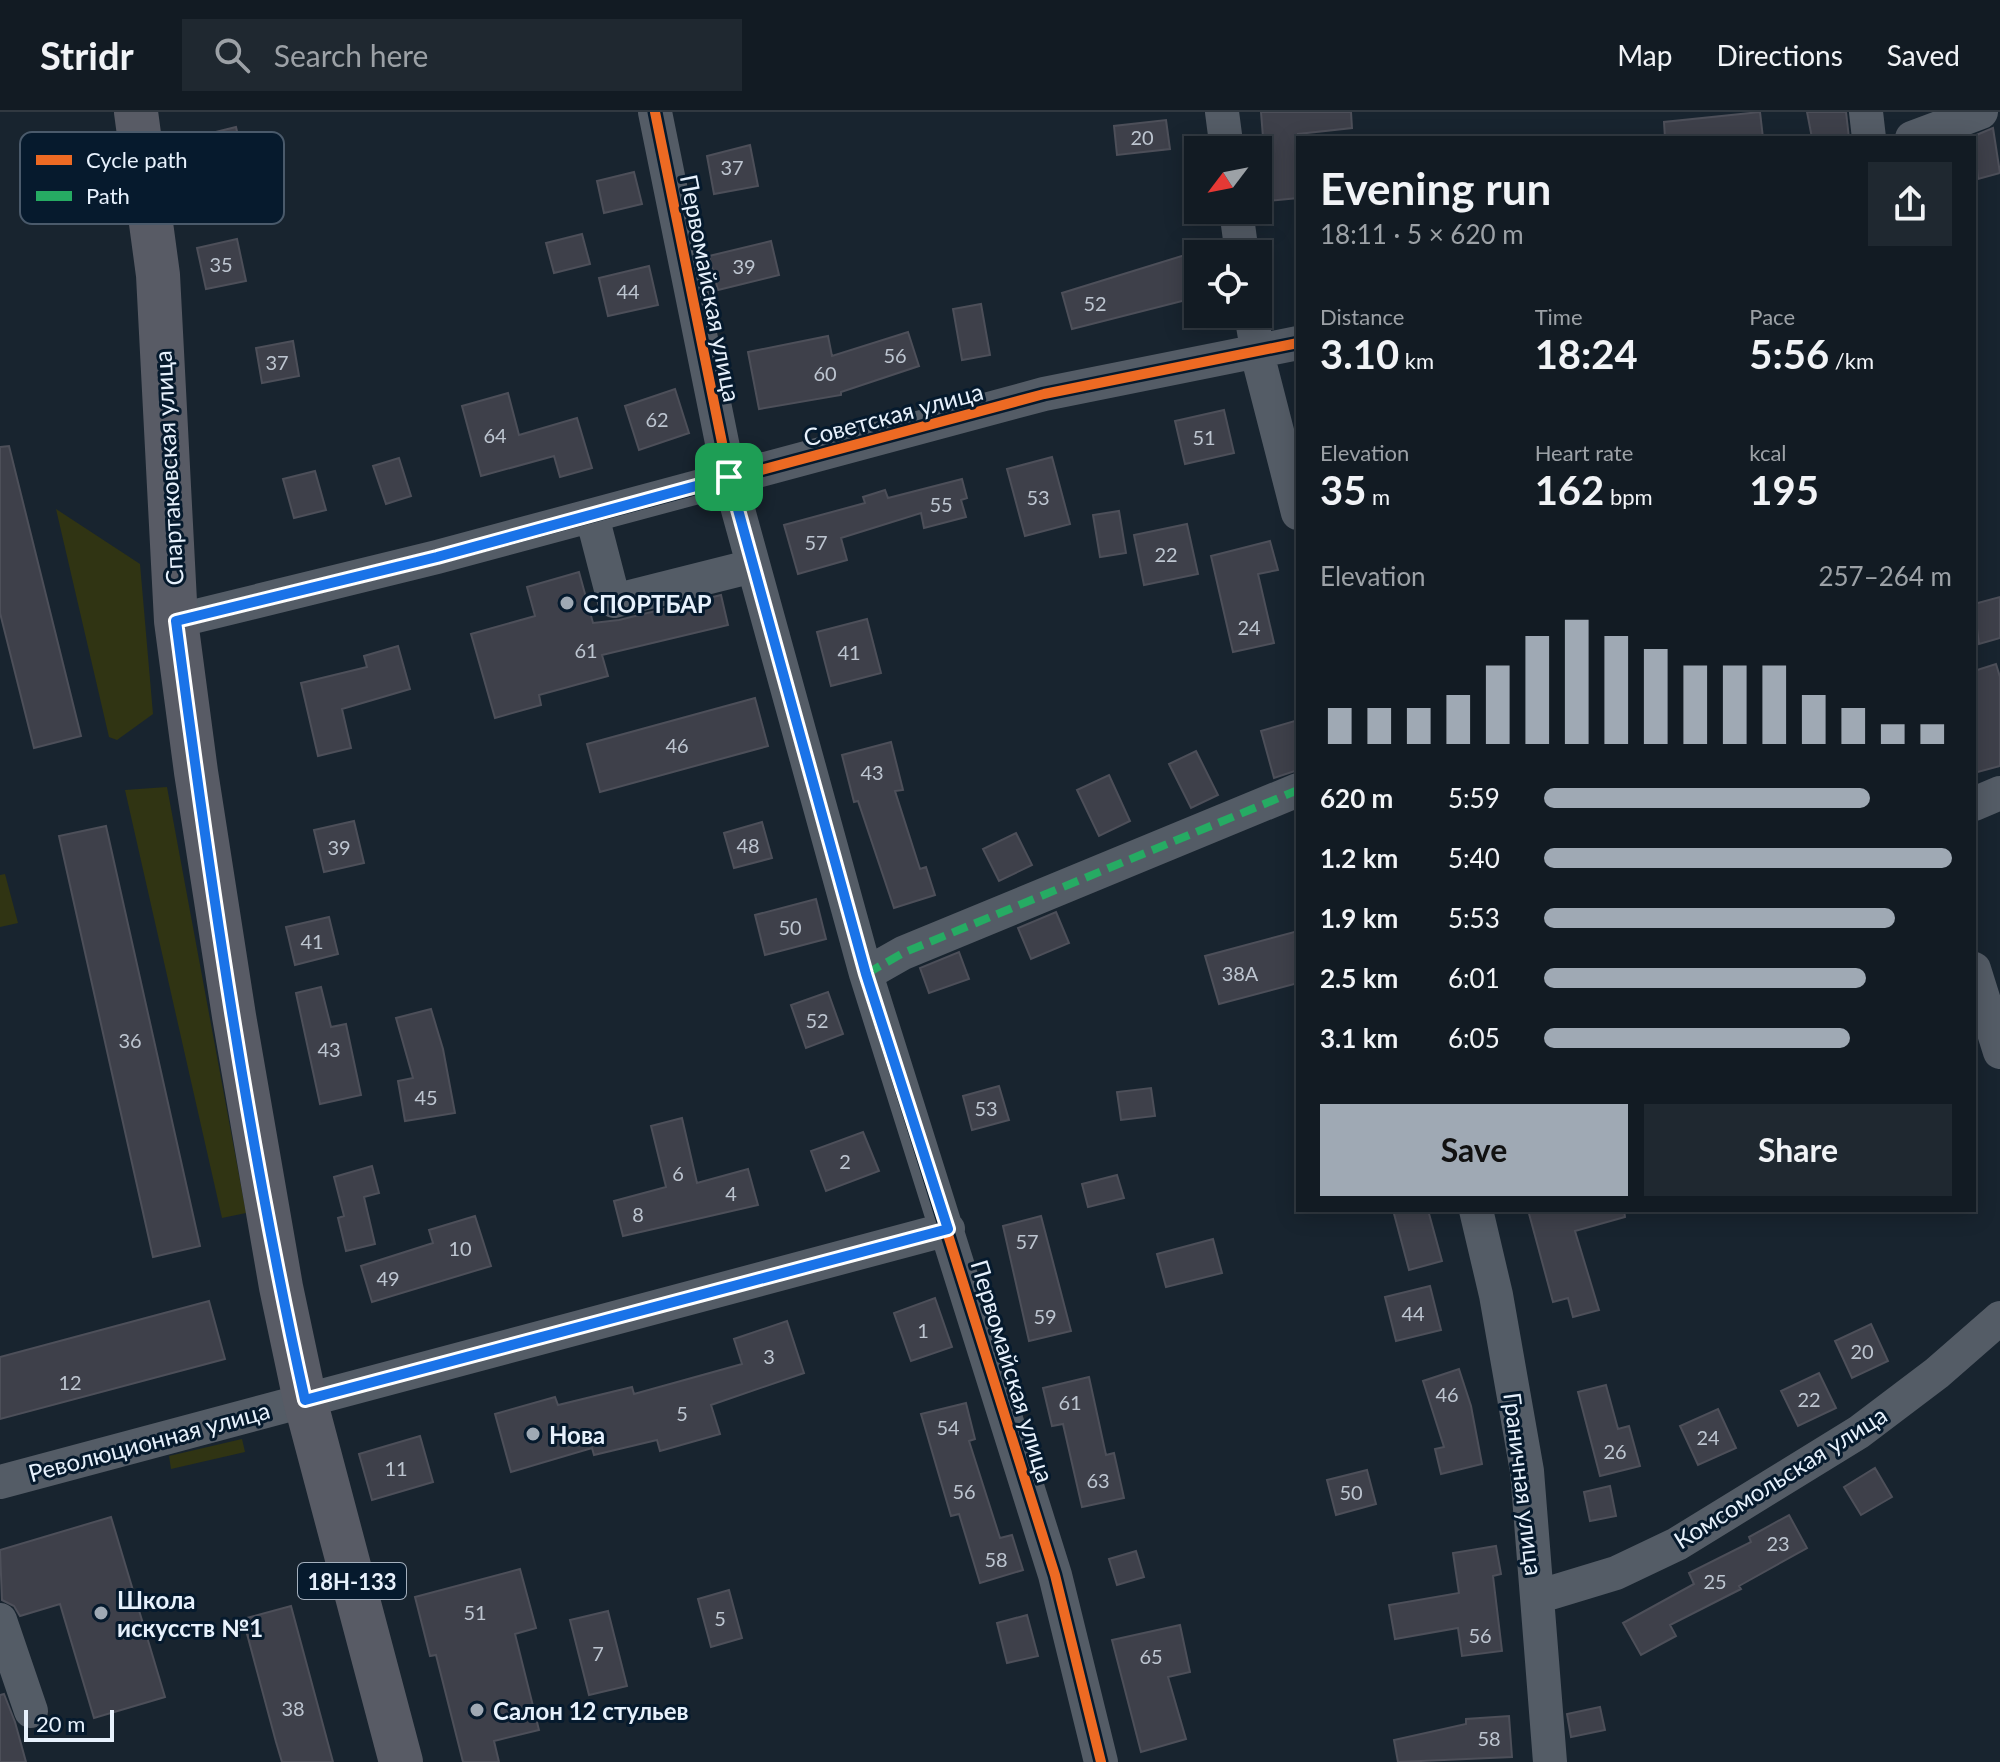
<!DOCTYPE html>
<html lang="en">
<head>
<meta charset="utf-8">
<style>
  :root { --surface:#121b23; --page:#1f2830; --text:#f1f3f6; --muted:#9ca1a6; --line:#313941; --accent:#9fa9b4 }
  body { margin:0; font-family:Lato,sans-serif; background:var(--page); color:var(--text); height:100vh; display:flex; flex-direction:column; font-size:30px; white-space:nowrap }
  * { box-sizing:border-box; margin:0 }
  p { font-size:26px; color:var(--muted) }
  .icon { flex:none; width:44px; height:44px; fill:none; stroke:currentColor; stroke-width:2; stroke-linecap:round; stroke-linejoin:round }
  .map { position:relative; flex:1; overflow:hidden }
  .side { position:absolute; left:1296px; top:24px; width:680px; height:1076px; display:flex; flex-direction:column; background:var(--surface); border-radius:0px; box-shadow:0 4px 20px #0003,0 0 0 2px var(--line) }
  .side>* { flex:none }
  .needle { width:52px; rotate:238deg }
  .controls { position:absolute; left:1184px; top:24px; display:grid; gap:16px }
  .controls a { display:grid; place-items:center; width:88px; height:88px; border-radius:0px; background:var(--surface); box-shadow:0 4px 20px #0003,0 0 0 2px var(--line); font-size:40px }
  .scale { position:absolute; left:24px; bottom:20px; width:90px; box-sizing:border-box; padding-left:8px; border:4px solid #e7f1fc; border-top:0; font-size:22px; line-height:28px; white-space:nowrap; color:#e7f1fc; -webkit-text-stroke:6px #061a2d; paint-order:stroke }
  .pin { position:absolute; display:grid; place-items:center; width:68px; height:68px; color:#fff; margin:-34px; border-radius:16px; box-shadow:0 4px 12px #0006 }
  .round { display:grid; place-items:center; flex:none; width:84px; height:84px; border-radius:0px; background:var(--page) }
  .summary { display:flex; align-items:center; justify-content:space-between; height:136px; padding:0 24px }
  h1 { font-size:44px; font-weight:700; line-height:60px }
  .stats { display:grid; grid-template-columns:repeat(3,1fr); gap:12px; height:136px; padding:8px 24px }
  .stats div { display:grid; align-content:center }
  .stats b { font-size:40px; font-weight:700 }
  .stats small { font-size:22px; font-weight:400 }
  .stats p { font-size:22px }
  .chart { height:224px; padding:16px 24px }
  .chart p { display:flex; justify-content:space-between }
  .chart svg { width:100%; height:144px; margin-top:8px; stroke:var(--accent); stroke-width:6 }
  .action { display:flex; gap:16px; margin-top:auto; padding:16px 24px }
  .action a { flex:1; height:92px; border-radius:0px; background:var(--accent); color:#111; font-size:32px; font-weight:700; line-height:92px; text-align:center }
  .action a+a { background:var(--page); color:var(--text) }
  ul { padding:0 24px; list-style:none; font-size:26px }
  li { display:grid; grid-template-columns:128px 96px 1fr; align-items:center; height:60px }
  li i { height:20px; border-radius:10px; background:var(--accent) }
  header { display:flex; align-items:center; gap:48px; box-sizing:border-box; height:112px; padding:0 40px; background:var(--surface); border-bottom:2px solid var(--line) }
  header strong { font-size:38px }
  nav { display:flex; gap:44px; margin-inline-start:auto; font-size:28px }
  .search { width:560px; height:72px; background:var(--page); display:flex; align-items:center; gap:20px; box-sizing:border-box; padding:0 28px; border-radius:0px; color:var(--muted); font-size:30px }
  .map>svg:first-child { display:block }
  .green { fill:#303413 }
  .building { fill:#3e404a; stroke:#4d4f59; stroke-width:2 }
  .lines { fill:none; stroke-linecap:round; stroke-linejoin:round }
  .minor { stroke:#545c66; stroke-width:34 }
  .major { stroke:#585b65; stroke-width:44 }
  .quiet { stroke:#26ab63; stroke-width:8; stroke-dasharray:16 8; stroke-linecap:butt }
  .cycleway-casing { stroke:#061a2d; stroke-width:15 }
  .cycleway { stroke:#ed6a23; stroke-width:10 }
  .route-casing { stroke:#fff; stroke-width:16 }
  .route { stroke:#1a73e8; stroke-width:10 }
  .poi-dot { fill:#9fa9b4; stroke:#061a2d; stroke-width:3 }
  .labels { text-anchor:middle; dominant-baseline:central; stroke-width:6; stroke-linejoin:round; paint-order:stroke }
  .number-label { font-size:20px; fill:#bdc5d0 }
  .shield { fill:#061a2d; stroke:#a4b0be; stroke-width:2 }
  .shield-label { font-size:22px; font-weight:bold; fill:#e7f1fc }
  .street-label { font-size:24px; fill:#e7f1fc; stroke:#061a2d }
  .poi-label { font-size:24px; font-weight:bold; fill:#e7f1fc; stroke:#061a2d; text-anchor:start }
  .key { fill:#061a2d; stroke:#4a5a6b; stroke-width:2 }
  .key-label { font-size:22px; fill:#e7f1fc }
</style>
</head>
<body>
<header>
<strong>Stridr</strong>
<div class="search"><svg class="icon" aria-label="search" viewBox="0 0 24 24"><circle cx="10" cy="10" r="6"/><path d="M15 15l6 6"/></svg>Search here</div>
<nav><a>Map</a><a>Directions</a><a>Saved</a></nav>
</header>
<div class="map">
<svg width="2000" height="1650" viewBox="0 0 2000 1650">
  <rect width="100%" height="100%" fill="#18242f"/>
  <path class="green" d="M 56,397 L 140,452 L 153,602 L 117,628 L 109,625 Z
    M 167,675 L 246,1101 L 222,1106 L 125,678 Z
    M 5,762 L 18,811 L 0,815 L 0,763 Z
    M 242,1327 L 245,1340 L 171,1357 L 169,1344 Z"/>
  <path class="building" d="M 1261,0 L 1351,0 L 1352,16 L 1298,22 L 1298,86 L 1268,89 Z
    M 1760,0 L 1763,26 L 1665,26 L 1664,10 Z
    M 1807,0 L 1846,0 L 1849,26 L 1812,26 Z
    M 1166,8 L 1170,37 L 1117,43 L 1114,14 Z
    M 236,15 L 247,62 L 198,74 L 187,27 Z
    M 1993,16 L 2000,61 L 1978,67 L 1974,24 Z
    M 750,33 L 758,74 L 714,82 L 707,44 Z
    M 634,60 L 642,92 L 604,101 L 597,69 Z
    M 582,122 L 590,152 L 554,161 L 546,131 Z
    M 237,127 L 246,169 L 206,177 L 197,136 Z
    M 771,129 L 779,163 L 718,178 L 709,144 Z
    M 1198,139 L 1198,185 L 1072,217 L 1062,181 Z
    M 649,154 L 658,193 L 608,204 L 599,166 Z
    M 981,192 L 990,243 L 962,248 L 953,197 Z
    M 908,220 L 919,254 L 841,280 L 841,283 L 759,297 L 748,240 L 828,224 L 832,244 Z
    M 293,229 L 299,264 L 262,271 L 256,236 Z
    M 675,277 L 689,321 L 639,338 L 625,294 Z
    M 508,281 L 519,323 L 577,306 L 592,356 L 560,365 L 554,344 L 481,364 L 462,294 Z
    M 1224,298 L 1234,341 L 1185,352 L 1175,309 Z
    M 9,334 L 81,624 L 34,636 L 0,501 L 0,335 Z
    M 1052,345 L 1070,412 L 1025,424 L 1007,357 Z
    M 399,346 L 411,384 L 386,392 L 373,354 Z
    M 315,359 L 326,398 L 294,406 L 283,367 Z
    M 962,367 L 967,386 L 961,388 L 966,405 L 924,416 L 921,401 L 841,426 L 847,448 L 798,462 L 784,413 L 865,391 L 863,385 L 885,378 L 888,386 Z
    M 1119,399 L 1126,441 L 1100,445 L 1093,403 Z
    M 1187,412 L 1198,462 L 1144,473 L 1134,423 Z
    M 1270,429 L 1278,458 L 1258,462 L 1274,531 L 1233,540 L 1211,444 Z
    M 579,460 L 593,511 L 619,508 L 721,483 L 728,513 L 602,543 L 608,564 L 539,583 L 541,593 L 495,606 L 471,522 L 535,504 L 527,475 Z
    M 2000,485 L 2000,526 L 1979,532 L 1974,492 Z
    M 867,507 L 881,561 L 831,574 L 817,520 Z
    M 398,534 L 410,577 L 342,597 L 351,636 L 318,644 L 301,571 L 367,555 L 364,544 Z
    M 1996,552 L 2000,565 L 2000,654 L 1974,661 L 1974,559 Z
    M 755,586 L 768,634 L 600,680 L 587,632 Z
    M 1298,608 L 1298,658 L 1274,666 L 1261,619 Z
    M 891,630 L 903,678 L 895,679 L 920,757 L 926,755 L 935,783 L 894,796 L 858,689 L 854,690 L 842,643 Z
    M 1196,639 L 1218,683 L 1191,696 L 1169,652 Z
    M 1109,663 L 1130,709 L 1099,724 L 1077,678 Z
    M 354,709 L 364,751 L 324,760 L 314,718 Z
    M 762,710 L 772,746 L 734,756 L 724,721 Z
    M 106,714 L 200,1134 L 153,1145 L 59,724 Z
    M 1016,721 L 1032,753 L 999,769 L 983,737 Z
    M 816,787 L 826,827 L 765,843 L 755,803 Z
    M 1056,800 L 1069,831 L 1031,847 L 1018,816 Z
    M 329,805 L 338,842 L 295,853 L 286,815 Z
    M 1298,819 L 1298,871 L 1219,892 L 1205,844 Z
    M 959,840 L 969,867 L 929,881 L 920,856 Z
    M 321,875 L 331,915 L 346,912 L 361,983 L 320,992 L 296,881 Z
    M 828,880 L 843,922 L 806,936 L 791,893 Z
    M 431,897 L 443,937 L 455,1001 L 405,1009 L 398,969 L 413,966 L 396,906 Z
    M 999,974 L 1009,1008 L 972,1018 L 963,984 Z
    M 1151,976 L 1155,1004 L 1121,1008 L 1117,980 Z
    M 682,1006 L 697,1071 L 748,1057 L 758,1093 L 623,1124 L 614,1089 L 666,1075 L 651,1014 Z
    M 863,1020 L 879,1059 L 826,1079 L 811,1039 Z
    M 372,1054 L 379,1081 L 364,1085 L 375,1132 L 346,1139 L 338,1106 L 344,1104 L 334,1065 Z
    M 1117,1063 L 1124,1086 L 1088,1095 L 1082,1072 Z
    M 1393,1098 L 1428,1098 L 1442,1149 L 1409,1158 Z
    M 1528,1098 L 1624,1098 L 1625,1105 L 1575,1119 L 1599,1198 L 1573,1205 L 1568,1186 L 1553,1190 Z
    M 475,1104 L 491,1154 L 372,1190 L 361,1154 L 433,1131 L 429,1118 Z
    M 1041,1104 L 1071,1219 L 1029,1229 L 1003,1114 Z
    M 1213,1127 L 1222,1161 L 1166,1175 L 1157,1142 Z
    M 1430,1174 L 1441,1218 L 1396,1229 L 1385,1185 Z
    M 935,1186 L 952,1235 L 911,1249 L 894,1201 Z
    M 209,1189 L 225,1247 L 0,1307 L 0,1245 Z
    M 787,1209 L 804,1261 L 711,1293 L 720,1322 L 660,1339 L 657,1328 L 594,1343 L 592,1336 L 511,1360 L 495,1302 L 555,1285 L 558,1293 L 632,1275 L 634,1282 L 742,1252 L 734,1227 Z
    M 1871,1212 L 1888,1249 L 1852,1266 L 1835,1229 Z
    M 1459,1257 L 1471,1294 L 1482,1352 L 1441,1362 L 1435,1337 L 1444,1335 L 1423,1269 Z
    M 1819,1261 L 1836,1296 L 1798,1314 L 1781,1279 Z
    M 1089,1265 L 1106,1343 L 1114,1341 L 1124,1386 L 1082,1395 L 1063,1312 L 1052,1314 L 1043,1276 Z
    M 1606,1273 L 1618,1317 L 1629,1314 L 1640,1354 L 1600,1364 L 1578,1280 Z
    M 966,1291 L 975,1327 L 969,1329 L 1000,1426 L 1012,1423 L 1023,1458 L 980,1471 L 959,1402 L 951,1404 L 921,1302 Z
    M 1718,1297 L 1736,1336 L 1698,1353 L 1680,1314 Z
    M 420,1324 L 433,1370 L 372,1388 L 359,1342 Z
    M 1875,1356 L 1892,1385 L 1861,1403 L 1844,1375 Z
    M 1367,1358 L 1376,1392 L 1336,1403 L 1327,1368 Z
    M 1610,1374 L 1616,1404 L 1590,1409 L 1584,1380 Z
    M 1789,1403 L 1807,1436 L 1739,1474 L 1741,1477 L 1670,1513 L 1676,1524 L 1641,1543 L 1623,1511 L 1694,1472 L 1689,1461 L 1751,1430 L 1749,1425 Z
    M 111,1405 L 165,1585 L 94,1606 L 60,1492 L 20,1504 L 14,1494 L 2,1488 L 0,1438 Z
    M 1496,1434 L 1501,1462 L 1493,1464 L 1502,1539 L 1462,1544 L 1458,1516 L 1395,1527 L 1389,1493 L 1459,1481 L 1453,1441 Z
    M 1136,1439 L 1144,1465 L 1117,1473 L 1109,1447 Z
    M 520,1457 L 536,1516 L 515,1522 L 539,1618 L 494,1629 L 499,1650 L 463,1650 L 436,1543 L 430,1544 L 415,1485 Z
    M 729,1478 L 742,1526 L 711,1535 L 698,1487 Z
    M 291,1494 L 333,1650 L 282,1650 L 276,1630 L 243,1507 Z
    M 608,1499 L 627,1574 L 589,1583 L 570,1508 Z
    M 1027,1503 L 1038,1544 L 1007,1551 L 997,1511 Z
    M 1180,1513 L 1190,1560 L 1168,1565 L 1186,1627 L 1141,1640 L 1112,1528 Z
    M 4,1582 L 15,1610 L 26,1650 L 0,1650 L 0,1583 Z
    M 1600,1595 L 1605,1618 L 1571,1625 L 1567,1602 Z
    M 1509,1604 L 1512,1645 L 1398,1650 L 1394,1628 L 1466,1612 L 1466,1607 Z"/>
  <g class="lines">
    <path class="minor" d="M 655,0 L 729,365 L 866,862 L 1055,1463 L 1101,1650
      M 1222,0 L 1227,38
      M 1866,0 L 1869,26
      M 1912,26 L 1981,0
      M 1236,98 L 1242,142
      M 1251,202 L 1259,249 L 1298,401
      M 592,404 L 614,489 L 753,454
      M 176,509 L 437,445 L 1044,282 L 1298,231
      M 1974,692 L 2000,681
      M 1974,857 L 2000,940
      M 866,862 L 903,841 L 1298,678
      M 1476,1098 L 1496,1183 L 1527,1359 L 1550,1650
      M 0,1370 L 948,1117
      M 1537,1485 L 1616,1461 L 1677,1432 L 1859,1320 L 1937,1261 L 2000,1206
      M 0,1508 L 31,1599"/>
    <path class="major" d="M 136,0 L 158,163 L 176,509 L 196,660 L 234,904 L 281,1175 L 305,1288 L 401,1650"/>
    <path class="quiet" d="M 866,862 L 903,841 L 1298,678"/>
    <g class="cycleway-casing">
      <path id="cycleway" d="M 655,0 L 729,365 L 866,862 L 1055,1463 L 1101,1650
        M 176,509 L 437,445 L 1044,282 L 1298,231"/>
    </g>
    <use href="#cycleway" class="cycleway"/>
  </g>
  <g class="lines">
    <g class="route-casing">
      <path id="route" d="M 729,365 L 866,862 L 948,1117 L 305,1288 C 248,1031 210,769 176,509 L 437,445 Z"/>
    </g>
    <use href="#route" class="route"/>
  </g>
  <g class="poi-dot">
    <circle cx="567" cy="491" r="8"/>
    <circle cx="533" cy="1322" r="8"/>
    <circle cx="101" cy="1501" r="8"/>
    <circle cx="477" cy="1598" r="8"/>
  </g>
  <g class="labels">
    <g class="number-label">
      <text x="1142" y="25">20</text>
      <text x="732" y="55">37</text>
      <text x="221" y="152">35</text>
      <text x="744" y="154">39</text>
      <text x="628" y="179">44</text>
      <text x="1095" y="191">52</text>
      <text x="895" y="243">56</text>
      <text x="277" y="250">37</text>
      <text x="825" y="261">60</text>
      <text x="657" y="307">62</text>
      <text x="495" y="323">64</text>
      <text x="1204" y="325">51</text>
      <text x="1038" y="385">53</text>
      <text x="941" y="392">55</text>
      <text x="816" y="430">57</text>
      <text x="1166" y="442">22</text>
      <text x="1249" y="515">24</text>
      <text x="586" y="538">61</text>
      <text x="849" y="540">41</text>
      <text x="677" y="633">46</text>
      <text x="872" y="660">43</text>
      <text x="748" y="733">48</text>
      <text x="339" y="735">39</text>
      <text x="790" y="815">50</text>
      <text x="312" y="829">41</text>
      <text x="1240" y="861">38А</text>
      <text x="817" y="908">52</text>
      <text x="130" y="928">36</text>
      <text x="329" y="937">43</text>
      <text x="426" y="985">45</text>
      <text x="986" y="996">53</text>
      <text x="845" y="1049">2</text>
      <text x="678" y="1061">6</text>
      <text x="731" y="1081">4</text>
      <text x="638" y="1102">8</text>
      <text x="1027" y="1129">57</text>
      <text x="460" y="1136">10</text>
      <text x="388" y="1166">49</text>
      <text x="1413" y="1201">44</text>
      <text x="1045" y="1204">59</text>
      <text x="923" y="1218">1</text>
      <text x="1862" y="1239">20</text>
      <text x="769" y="1244">3</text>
      <text x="70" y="1270">12</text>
      <text x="1447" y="1282">46</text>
      <text x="1809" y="1287">22</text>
      <text x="1070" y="1290">61</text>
      <text x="682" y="1301">5</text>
      <text x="948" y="1315">54</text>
      <text x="1708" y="1325">24</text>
      <text x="1615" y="1339">26</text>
      <text x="396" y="1356">11</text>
      <text x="1098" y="1368">63</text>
      <text x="964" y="1379">56</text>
      <text x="1351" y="1380">50</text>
      <text x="1778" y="1431">23</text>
      <text x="996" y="1447">58</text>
      <text x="1715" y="1469">25</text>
      <text x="475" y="1500">51</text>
      <text x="720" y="1506">5</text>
      <text x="1480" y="1523">56</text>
      <text x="598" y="1541">7</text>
      <text x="1151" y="1544">65</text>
      <text x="293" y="1596">38</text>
      <text x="1489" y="1626">58</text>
    </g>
    <rect class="shield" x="298" y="1451" width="108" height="36" rx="6"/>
    <g class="shield-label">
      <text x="352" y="1469">18Н-133</text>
    </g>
    <g class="street-label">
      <text transform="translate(711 176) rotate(79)">Первомайская улица</text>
      <text transform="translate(893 302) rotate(-15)">Советская улица</text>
      <text transform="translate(168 356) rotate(-93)">Спартаковская улица</text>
      <text transform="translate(1013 1259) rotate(73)">Первомайская улица</text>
      <text transform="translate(149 1329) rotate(-15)">Революционная улица</text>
      <text transform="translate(1780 1365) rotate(-32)">Комсомольская улица</text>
      <text transform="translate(1524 1372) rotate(83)">Граничная улица</text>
    </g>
    <g class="poi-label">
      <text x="583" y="491">СПОРТБАР</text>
      <text x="549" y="1322">Нова</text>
      <text x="117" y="1487">Школа<tspan x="117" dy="28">искусств №1</tspan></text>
      <text x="493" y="1598">Салон 12 стульев</text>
    </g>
  </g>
  <rect x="20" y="20" width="264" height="92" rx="12" class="key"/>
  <rect x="36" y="43" width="36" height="10" fill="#ed6a23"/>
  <rect x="36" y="79" width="36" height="10" fill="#26ab63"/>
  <g class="key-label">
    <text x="86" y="56">Cycle path</text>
    <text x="86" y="92">Path</text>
  </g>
</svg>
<div class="controls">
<a><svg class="needle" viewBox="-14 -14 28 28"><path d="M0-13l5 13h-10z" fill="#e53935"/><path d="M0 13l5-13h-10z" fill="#9ca1a6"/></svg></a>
<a><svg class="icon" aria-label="locate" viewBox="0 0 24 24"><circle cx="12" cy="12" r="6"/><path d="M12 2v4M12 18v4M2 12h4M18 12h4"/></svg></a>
</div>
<div class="scale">20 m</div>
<div class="pin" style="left:729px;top:365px;background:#1e9e55"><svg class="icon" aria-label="arrive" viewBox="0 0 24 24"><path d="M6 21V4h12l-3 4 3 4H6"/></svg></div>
<section class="side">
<div class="summary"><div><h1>Evening run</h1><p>18:11 · 5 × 620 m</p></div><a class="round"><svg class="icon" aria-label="share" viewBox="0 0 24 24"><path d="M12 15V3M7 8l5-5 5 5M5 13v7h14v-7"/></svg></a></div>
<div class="stats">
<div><p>Distance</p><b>3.10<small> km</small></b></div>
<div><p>Time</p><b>18:24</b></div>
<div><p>Pace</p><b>5:56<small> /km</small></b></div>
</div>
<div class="stats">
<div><p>Elevation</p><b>35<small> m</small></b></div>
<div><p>Heart rate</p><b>162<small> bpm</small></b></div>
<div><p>kcal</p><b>195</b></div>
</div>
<div class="chart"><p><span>Elevation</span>257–264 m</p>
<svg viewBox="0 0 160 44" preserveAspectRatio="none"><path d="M5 44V33M15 44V33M25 44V33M35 44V29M45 44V20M55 44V11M65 44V6M75 44V11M85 44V15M95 44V20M105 44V20M115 44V20M125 44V29M135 44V33M145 44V38M155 44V38"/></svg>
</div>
<ul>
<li><b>620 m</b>5:59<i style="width:80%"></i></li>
<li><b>1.2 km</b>5:40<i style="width:100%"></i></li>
<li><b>1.9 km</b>5:53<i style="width:86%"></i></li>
<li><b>2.5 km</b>6:01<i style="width:79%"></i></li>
<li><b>3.1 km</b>6:05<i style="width:75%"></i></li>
</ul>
<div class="action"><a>Save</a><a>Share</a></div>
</section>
</div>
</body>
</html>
